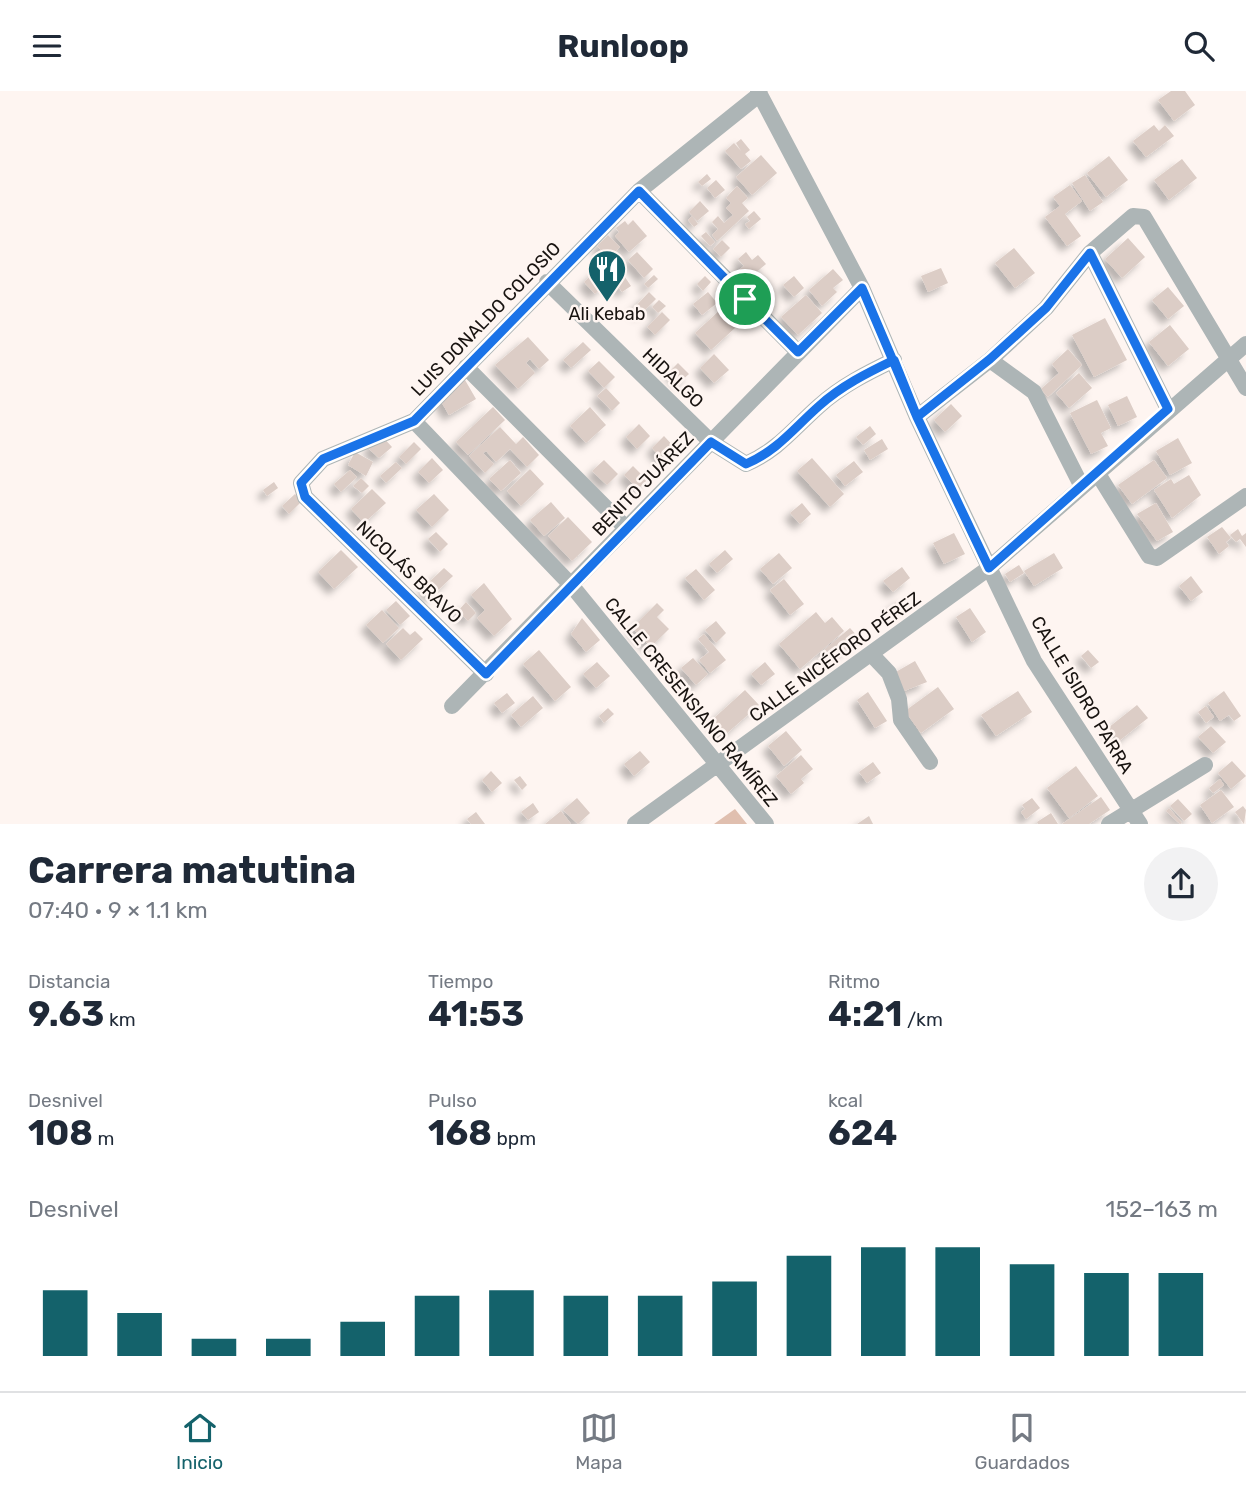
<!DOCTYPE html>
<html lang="es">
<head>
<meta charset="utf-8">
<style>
  :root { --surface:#fff; --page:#f2f2f3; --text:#1f2937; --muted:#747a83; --line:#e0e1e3; --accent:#14626b }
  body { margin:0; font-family:Rubik,sans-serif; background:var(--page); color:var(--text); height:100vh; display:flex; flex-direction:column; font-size:26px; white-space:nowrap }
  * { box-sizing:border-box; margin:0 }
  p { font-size:23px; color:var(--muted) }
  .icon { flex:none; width:38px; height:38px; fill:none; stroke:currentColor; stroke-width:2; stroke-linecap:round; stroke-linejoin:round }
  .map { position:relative; height:733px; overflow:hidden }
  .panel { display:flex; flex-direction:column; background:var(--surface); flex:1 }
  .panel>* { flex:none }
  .pin { position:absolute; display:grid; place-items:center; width:60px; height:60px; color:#fff; margin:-30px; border:4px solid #fff; border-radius:50%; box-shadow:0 2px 7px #0007 }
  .round { display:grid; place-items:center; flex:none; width:74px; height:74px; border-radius:37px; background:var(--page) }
  .headline { display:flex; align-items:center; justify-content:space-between; height:119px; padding:0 28px }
  h1 { font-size:38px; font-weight:700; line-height:52px }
  .metrics { display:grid; grid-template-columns:repeat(3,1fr); gap:10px; height:119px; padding:7px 28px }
  .metrics div { display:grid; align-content:center }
  .metrics b { font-size:35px; font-weight:700 }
  .metrics small { font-size:19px; font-weight:400 }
  .metrics p { font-size:19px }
  .chart { height:196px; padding:14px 28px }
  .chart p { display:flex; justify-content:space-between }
  .chart svg { width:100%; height:126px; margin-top:7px; stroke:var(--accent); stroke-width:6 }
  header { display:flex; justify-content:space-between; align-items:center; height:91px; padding:0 28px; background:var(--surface); font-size:32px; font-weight:700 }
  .tabs { display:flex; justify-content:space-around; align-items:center; height:98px; border-top:2px solid var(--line); background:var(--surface); font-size:19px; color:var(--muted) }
  .tabs a { display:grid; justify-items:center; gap:4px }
  .tabs .on { color:var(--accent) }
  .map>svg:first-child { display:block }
  .green { fill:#e0bfaf }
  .building { fill:#dccdc6; filter:url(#shadow) }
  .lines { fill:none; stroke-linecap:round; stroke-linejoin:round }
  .minor { stroke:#adb5b6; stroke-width:16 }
  .route-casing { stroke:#fff; stroke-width:14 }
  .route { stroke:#1a73e8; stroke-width:9 }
  .labels { text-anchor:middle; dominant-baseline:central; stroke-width:5; stroke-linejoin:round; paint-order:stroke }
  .poi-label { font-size:18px; fill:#181310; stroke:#fef5f1 }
  .street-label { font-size:18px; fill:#181310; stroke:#fef5f1 }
</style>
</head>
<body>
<header><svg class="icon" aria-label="menu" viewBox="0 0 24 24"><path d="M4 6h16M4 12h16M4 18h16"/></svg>Runloop<svg class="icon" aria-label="search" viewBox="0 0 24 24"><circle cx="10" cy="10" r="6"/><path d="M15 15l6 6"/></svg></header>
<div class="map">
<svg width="1246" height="733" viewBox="0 0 1246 733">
  <defs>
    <filter id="shadow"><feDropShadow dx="-6" dy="6" stdDeviation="3.5" flood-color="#0004"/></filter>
  </defs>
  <rect width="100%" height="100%" fill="#fef5f1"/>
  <path class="green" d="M 735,718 L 747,733 L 714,733 Z"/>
  <path class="building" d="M 1171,0 L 1185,0 L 1195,14 L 1174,30 L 1158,9 Z
    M 1154,34 L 1159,40 L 1165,34 L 1174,45 L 1146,66 L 1133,50 Z
    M 741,48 L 750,59 L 745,63 L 751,70 L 741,78 L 725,60 L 734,52 L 741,60 L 736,52 Z
    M 761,64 L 777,82 L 752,104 L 736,86 Z
    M 1109,65 L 1128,89 L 1106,106 L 1087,82 Z
    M 1182,68 L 1197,87 L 1169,109 L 1154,89 Z
    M 707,83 L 711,88 L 702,95 L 698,91 Z
    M 1085,84 L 1103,111 L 1090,120 L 1072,92 Z
    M 716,89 L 725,99 L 715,107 L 707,97 Z
    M 1070,94 L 1082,110 L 1065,123 L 1081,145 L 1067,155 L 1045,126 L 1060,115 L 1053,106 Z
    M 737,95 L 748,107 L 742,112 L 749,120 L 717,150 L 712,144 L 718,138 L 712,131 L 718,125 L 724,132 L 733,124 L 726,117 L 731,112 L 726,107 Z
    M 700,110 L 709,120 L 697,130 L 689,121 Z
    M 754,120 L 761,128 L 749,138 L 745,133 L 750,130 L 747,126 Z
    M 692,125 L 698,133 L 694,136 L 688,129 Z
    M 633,129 L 647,145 L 629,161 L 615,145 L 619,141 L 616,137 L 625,130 L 628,134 Z
    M 706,141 L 715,151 L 710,155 L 701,145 Z
    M 608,144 L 620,156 L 613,163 L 608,158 L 604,162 L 597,155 Z
    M 1128,147 L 1145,166 L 1122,187 L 1105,168 Z
    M 722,149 L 730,157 L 721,166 L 713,158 Z
    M 1014,157 L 1035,182 L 1015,197 L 995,172 Z
    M 637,161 L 653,178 L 644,187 L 628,169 Z
    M 746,161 L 752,169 L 758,164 L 766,173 L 747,189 L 739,179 L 744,175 L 738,168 Z
    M 599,177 L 610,189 L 595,203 L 584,191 Z
    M 941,177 L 948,192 L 928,201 L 921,185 Z
    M 833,178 L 843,189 L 833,197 L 837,201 L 822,215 L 809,199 Z
    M 654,184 L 658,188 L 648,197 L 644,193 Z
    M 705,185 L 711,191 L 703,200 L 697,193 Z
    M 794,185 L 804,197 L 794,206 L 783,194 Z
    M 625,186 L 631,195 L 622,201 L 616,192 Z
    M 1168,196 L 1184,215 L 1168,228 L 1152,209 Z
    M 649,201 L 656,208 L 641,223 L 634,217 Z
    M 708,201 L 717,212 L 702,224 L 693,213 Z
    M 806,204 L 822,222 L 798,244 L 781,226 Z
    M 659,209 L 666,215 L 658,222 L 652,216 Z
    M 720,219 L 736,236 L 711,259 L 695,242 Z
    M 662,221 L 670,229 L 655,244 L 647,236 Z
    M 1105,227 L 1127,269 L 1094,286 L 1072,244 Z
    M 1170,234 L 1189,258 L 1168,275 L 1149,251 Z
    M 528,246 L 549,269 L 539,278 L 530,268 L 526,272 L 535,282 L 518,298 L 495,274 Z
    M 583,251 L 591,259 L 571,277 L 563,269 Z
    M 1068,258 L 1082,274 L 1048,306 L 1041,298 L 1059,282 L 1052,273 Z
    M 714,263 L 729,279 L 714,292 L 700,277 Z
    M 599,270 L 615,286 L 604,297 L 588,280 Z
    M 678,272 L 689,283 L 680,291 L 670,280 Z
    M 1079,282 L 1092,297 L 1069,317 L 1056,302 Z
    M 465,289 L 476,308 L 449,324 L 438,305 Z
    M 606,297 L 620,312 L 612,320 L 597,305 Z
    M 1127,305 L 1137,326 L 1118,335 L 1108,314 Z
    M 1097,309 L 1111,337 L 1101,342 L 1108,355 L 1091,363 L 1070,322 Z
    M 951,313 L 962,325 L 945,341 L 934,329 Z
    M 493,316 L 505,329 L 468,364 L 456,351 Z
    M 590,316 L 606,334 L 586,352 L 570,335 Z
    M 639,333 L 650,345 L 637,358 L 626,346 Z
    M 870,335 L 876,343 L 863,354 L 856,346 Z
    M 500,336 L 516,353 L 523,346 L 539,364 L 527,376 L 510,358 L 496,371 L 486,360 L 483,362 L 494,373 L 485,382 L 469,365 Z
    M 381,344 L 392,356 L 379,367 L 368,357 Z
    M 664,345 L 677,359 L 665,371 L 652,357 Z
    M 1178,347 L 1192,372 L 1170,384 L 1156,360 Z
    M 882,348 L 888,358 L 870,369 L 864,359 Z
    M 414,351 L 421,358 L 406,373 L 399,366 Z
    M 355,361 L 373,371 L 366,385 L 348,374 Z
    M 432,367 L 443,379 L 429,392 L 418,381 Z
    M 812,367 L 844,403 L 830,416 L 797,380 Z
    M 510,369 L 521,382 L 501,400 L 489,388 Z
    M 604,369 L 618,383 L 607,394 L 592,380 Z
    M 1154,369 L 1167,387 L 1132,413 L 1118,394 Z
    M 854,370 L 863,381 L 845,395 L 836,384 Z
    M 396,371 L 402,377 L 386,392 L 380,385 Z
    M 633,375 L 647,389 L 638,398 L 624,384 Z
    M 530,378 L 544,393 L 521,415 L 507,400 Z
    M 350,379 L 357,386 L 341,401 L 334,393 Z
    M 1189,384 L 1201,404 L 1172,427 L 1154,399 L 1171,388 L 1174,393 Z
    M 361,387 L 369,395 L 362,402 L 353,395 Z
    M 274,391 L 278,397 L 267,405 L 263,399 Z
    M 372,398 L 386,412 L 364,432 L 351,418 Z
    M 295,403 L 302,410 L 289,423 L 282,415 Z
    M 434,403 L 449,419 L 432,436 L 416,419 Z
    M 551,411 L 565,427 L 544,445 L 530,429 Z
    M 802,412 L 811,423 L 800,433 L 790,422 Z
    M 1156,412 L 1173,441 L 1157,450 L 1137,423 Z
    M 568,426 L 592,451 L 572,470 L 548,445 Z
    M 1222,436 L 1231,447 L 1226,451 L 1229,455 L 1219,463 L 1207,446 Z
    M 1238,438 L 1242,445 L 1246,442 L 1246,456 L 1240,448 L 1236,451 L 1230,444 Z
    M 436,441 L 448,453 L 440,461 L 428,448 Z
    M 954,442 L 965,463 L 944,473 L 933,452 Z
    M 341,459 L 358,476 L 334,498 L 318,481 Z
    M 725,459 L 733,468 L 717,482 L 709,473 Z
    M 779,462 L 792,477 L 773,493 L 760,478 Z
    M 1054,462 L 1063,477 L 1034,495 L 1024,480 Z
    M 1019,474 L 1024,482 L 1010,491 L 1005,483 Z
    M 902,476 L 910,487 L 893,501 L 883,490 Z
    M 444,477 L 453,485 L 431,506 L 423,497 Z
    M 696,478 L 715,499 L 704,509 L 685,487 Z
    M 1191,485 L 1203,501 L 1191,510 L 1179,495 Z
    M 784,488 L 804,513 L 790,524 L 770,499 Z
    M 484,492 L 512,528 L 494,545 L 477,527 L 485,519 L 471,504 Z
    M 904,506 L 909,513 L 896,521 L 892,514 Z
    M 396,510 L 410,525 L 400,534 L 386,519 Z
    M 466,511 L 476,522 L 468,530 L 458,520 Z
    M 657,512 L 664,519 L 657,526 L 669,538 L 651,556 L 632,537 Z
    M 970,517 L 986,541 L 972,551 L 956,526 Z
    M 382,519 L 399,537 L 383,552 L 366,534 Z
    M 816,521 L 825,532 L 832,526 L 844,540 L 800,578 L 779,553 Z
    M 582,527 L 600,549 L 586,561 L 571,543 Z
    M 716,530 L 726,542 L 716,552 L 705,539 Z
    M 403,537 L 410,544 L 415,540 L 423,548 L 401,569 L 386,553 Z
    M 850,537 L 859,547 L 833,569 L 824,559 Z
    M 704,543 L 726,569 L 710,582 L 699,569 L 709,561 L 698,548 Z
    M 539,559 L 571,596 L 555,610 L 523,573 Z
    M 1088,559 L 1099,571 L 1091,577 L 1081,565 Z
    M 693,567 L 708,583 L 696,594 L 681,577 Z
    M 915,570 L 927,591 L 904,600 L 894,582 Z
    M 597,571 L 610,585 L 596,597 L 583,583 Z
    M 765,571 L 775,583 L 761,594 L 751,583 Z
    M 938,596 L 954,618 L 921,642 L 905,620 Z
    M 745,599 L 759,614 L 725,644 L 712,629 Z
    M 1018,600 L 1032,621 L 996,645 L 981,624 Z
    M 1224,600 L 1241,625 L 1234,630 L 1229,624 L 1220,630 L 1208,612 Z
    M 868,601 L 887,630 L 875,637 L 857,609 Z
    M 507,602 L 515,612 L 502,622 L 494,612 Z
    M 533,605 L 543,617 L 521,636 L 511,624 Z
    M 1137,614 L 1148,627 L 1119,650 L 1108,637 Z
    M 1206,615 L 1214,626 L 1206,632 L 1198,621 Z
    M 608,617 L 614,623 L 604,632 L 599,625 Z
    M 1211,635 L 1226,651 L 1213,662 L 1198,646 Z
    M 786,640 L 802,659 L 784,675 L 768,655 Z
    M 640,660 L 650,671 L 634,685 L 624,673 Z
    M 801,664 L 813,678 L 801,688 L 804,692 L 791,703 L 776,685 Z
    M 1232,670 L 1246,685 L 1231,698 L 1218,682 Z
    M 873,671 L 881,682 L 867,692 L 859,681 Z
    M 1076,675 L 1098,705 L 1069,727 L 1047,697 Z
    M 491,680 L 502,692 L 492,701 L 482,689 Z
    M 520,685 L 527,694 L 522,699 L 514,689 Z
    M 1220,688 L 1224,694 L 1213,702 L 1209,697 Z
    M 1221,699 L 1234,716 L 1212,732 L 1200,714 Z
    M 1101,706 L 1110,719 L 1089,733 L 1062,733 Z
    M 577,707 L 590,722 L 578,733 L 563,719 Z
    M 1032,707 L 1040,717 L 1026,728 L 1021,721 L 1025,718 L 1022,714 Z
    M 1178,708 L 1192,723 L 1184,730 L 1170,715 Z
    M 533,712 L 539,721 L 528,729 L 521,721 Z
    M 1243,715 L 1246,719 L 1244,733 L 1235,721 Z
    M 1169,717 L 1182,732 L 1180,733 L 1166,720 Z
    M 561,720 L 571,733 L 545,733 Z
    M 476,721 L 485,733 L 471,733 L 467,728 Z
    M 1051,722 L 1058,733 L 1038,733 L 1037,731 Z
    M 869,725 L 873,733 L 857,733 Z"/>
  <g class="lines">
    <path class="minor" d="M 758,0 L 862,197 L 917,326 L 1034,570 L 1140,733
      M 639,100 L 798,261
      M 1090,162 L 1168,318
      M 547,191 L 711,351 L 746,373 C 778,359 793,338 819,315 C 841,295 867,282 894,269
      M 990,269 L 1034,301 L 1082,396
      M 466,276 L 626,437
      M 917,326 L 990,269 L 1046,217 L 1090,162 L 1133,125 L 1144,126 L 1246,297
      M 414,330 L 572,495 L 766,733
      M 1098,383 L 1149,465 L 1157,467 L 1246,405
      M 871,563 L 889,582 L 899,608 L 901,629 L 930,671
      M 486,583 L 305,406 L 301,392 L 323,368 L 414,330 L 639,100 L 760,3
      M 452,615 L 862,197
      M 635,733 L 989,477 L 1246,253
      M 1109,733 L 1205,674"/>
  </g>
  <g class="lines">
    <g class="route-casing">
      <path id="route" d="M 745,208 L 639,100 L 414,330 L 323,368 L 301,392 L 305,406 L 486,583 L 711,351 L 746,373 C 778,359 793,338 819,315 C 841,295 867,282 894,269 L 917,326 L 989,477 L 1168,318 L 1090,162 L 1046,217 L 990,268 L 917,326 L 862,197 L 798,261 L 745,208"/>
    </g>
    <use href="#route" class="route"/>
  </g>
  <defs>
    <g id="restaurant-pin" transform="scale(2.0125)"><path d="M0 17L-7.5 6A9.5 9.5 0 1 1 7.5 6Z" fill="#14626b" stroke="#fef5f1"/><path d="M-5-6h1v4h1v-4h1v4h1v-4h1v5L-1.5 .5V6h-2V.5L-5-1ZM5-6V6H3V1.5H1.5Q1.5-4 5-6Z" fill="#fff"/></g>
  </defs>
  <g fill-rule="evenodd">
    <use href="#restaurant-pin" x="607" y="178"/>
  </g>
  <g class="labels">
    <g class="poi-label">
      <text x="607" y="223">Ali Kebab</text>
    </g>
    <g class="street-label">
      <text transform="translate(486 228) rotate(-46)">LUIS DONALDO COLOSIO</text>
      <text transform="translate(673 287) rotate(44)">HIDALGO</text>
      <text transform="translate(643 393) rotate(-46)">BENITO JUÁREZ</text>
      <text transform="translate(409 481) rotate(44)">NICOLÁS BRAVO</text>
      <text transform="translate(835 566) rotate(-36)">CALLE NICÉFORO PÉREZ</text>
      <text transform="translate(1082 604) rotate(59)">CALLE ISIDRO PARRA</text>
      <text transform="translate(691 611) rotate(51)">CALLE CRESENSIANO RAMÍREZ</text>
    </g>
  </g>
</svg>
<div class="pin" style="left:745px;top:208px;background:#1e9e55"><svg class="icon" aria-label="arrive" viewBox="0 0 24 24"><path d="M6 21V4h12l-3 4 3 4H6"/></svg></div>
</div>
<section class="panel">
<div class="headline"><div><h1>Carrera matutina</h1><p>07:40 · 9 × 1.1 km</p></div><a class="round"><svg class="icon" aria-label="share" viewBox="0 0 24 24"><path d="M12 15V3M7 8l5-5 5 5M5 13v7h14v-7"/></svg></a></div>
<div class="metrics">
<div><p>Distancia</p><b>9.63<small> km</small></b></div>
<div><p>Tiempo</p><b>41:53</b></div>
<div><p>Ritmo</p><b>4:21<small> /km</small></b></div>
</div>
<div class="metrics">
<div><p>Desnivel</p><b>108<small> m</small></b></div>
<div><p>Pulso</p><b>168<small> bpm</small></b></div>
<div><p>kcal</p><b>624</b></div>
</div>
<div class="chart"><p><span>Desnivel</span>152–163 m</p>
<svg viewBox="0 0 160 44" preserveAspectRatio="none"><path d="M5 44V21M15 44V29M25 44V38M35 44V38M45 44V32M55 44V23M65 44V21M75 44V23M85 44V23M95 44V18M105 44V9M115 44V6M125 44V6M135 44V12M145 44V15M155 44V15"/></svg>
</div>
</section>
<nav class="tabs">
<a class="on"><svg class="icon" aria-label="home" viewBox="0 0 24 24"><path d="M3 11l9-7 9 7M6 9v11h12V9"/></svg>Inicio</a>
<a><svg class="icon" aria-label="map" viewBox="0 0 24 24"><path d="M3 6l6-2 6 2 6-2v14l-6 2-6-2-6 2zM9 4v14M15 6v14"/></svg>Mapa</a>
<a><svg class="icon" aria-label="saved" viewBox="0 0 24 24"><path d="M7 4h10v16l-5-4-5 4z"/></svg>Guardados</a>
</nav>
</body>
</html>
